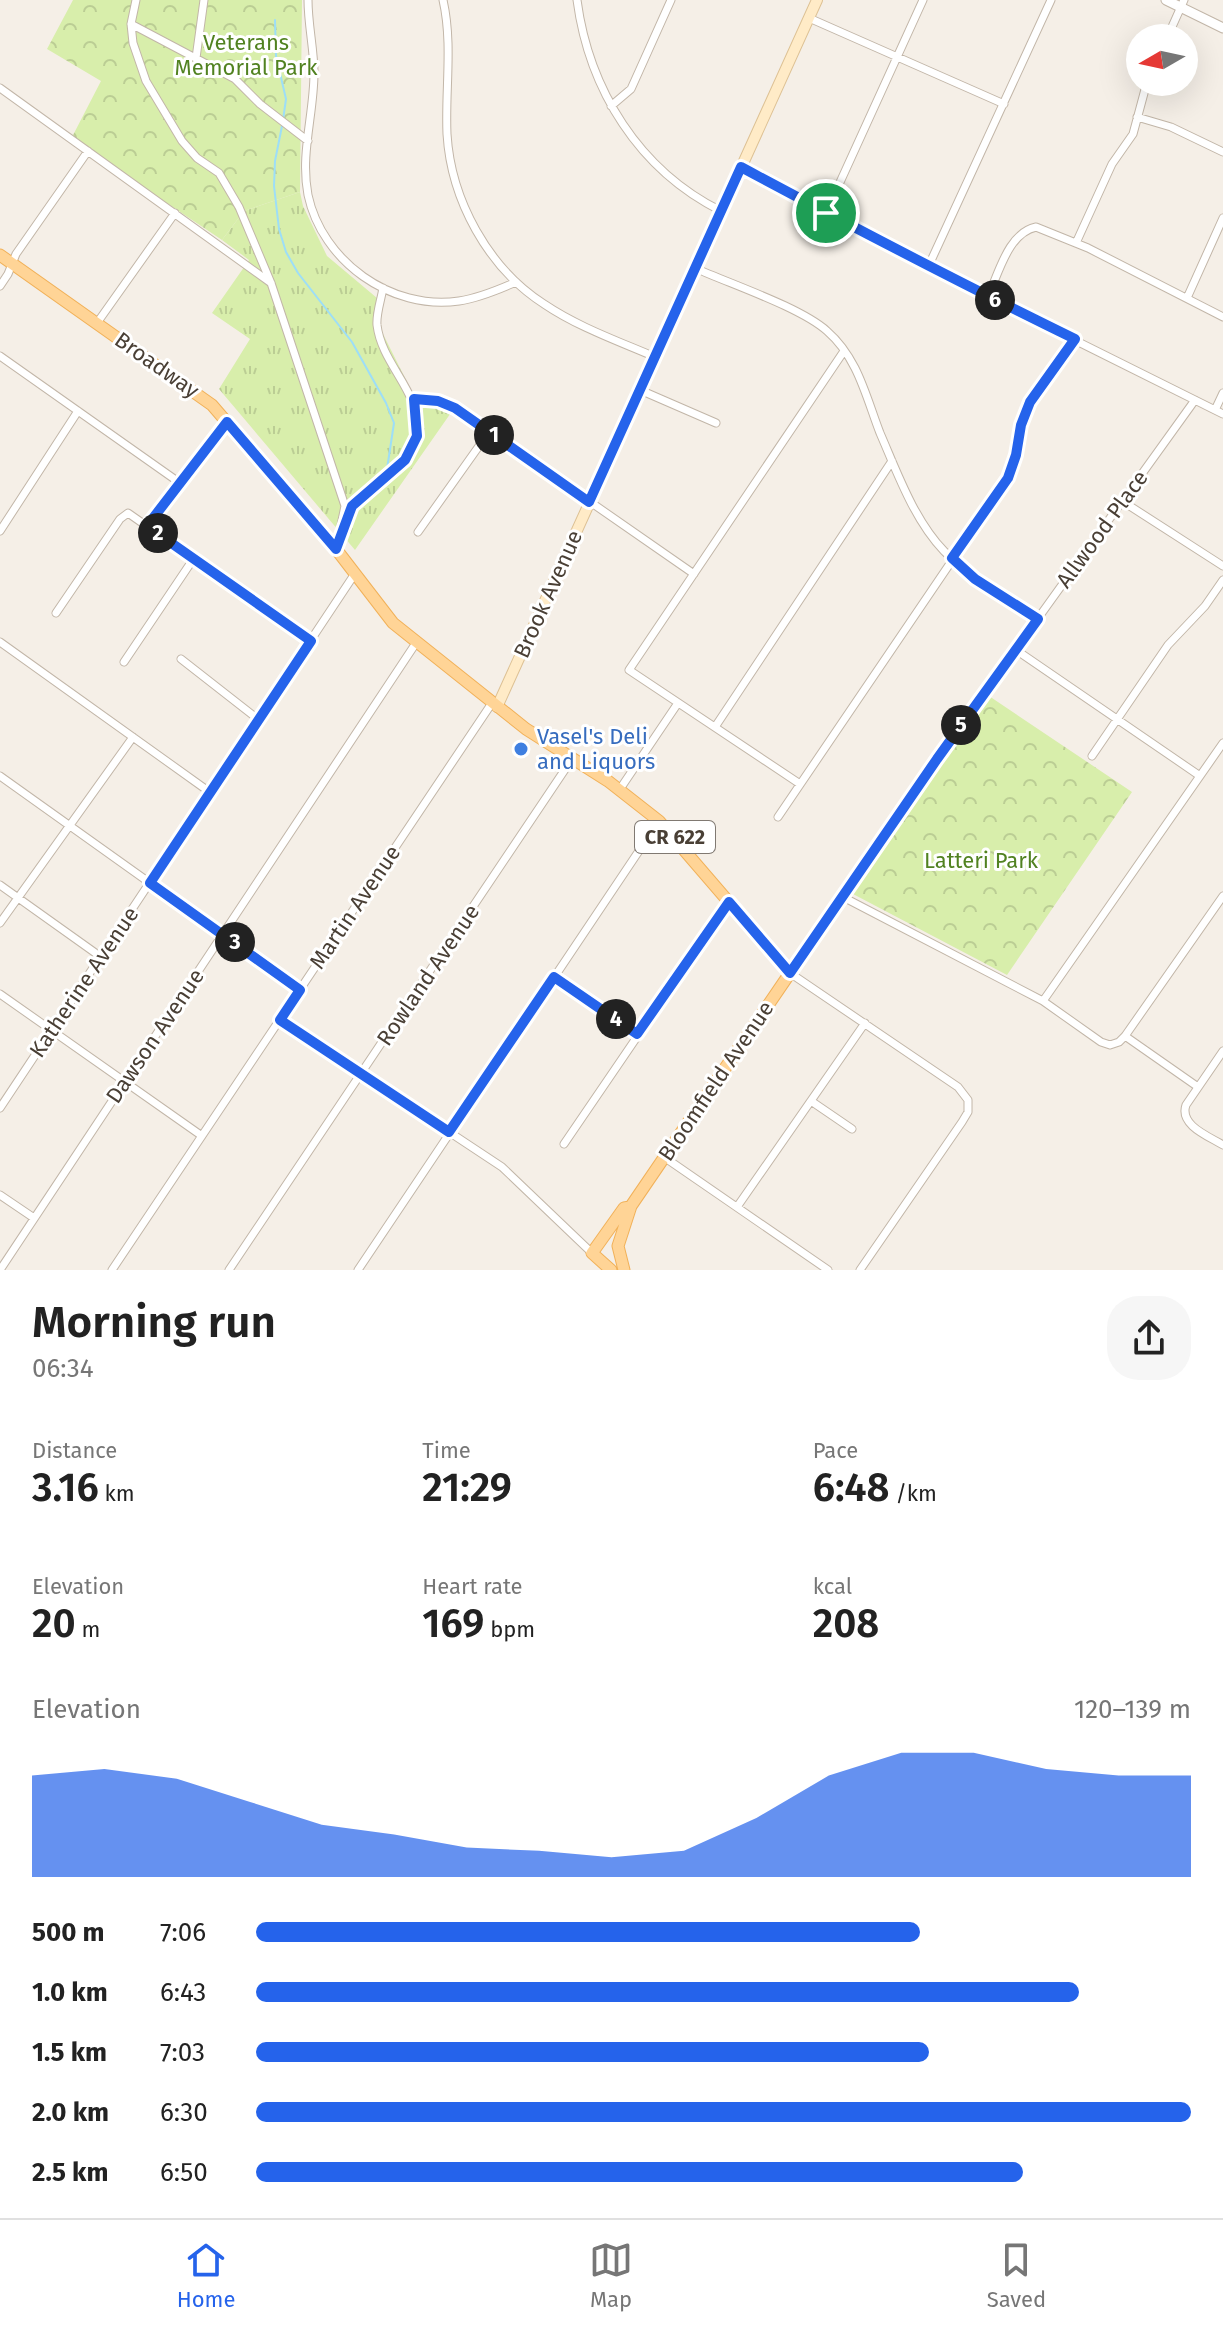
<!DOCTYPE html>
<html lang="en">
<head>
<meta charset="utf-8">
<style>
  :root { --surface:#fff; --page:#f6f6f6; --text:#222; --muted:#767676; --line:#e0e0e0; --accent:#2563eb }
  body { margin:0; font-family:"Fira Sans",sans-serif; background:var(--page); color:var(--text); height:100vh; display:flex; flex-direction:column; font-size:30px; white-space:nowrap }
  * { box-sizing:border-box; margin:0 }
  p { font-size:26px; color:var(--muted) }
  .icon { flex:none; width:44px; height:44px; fill:none; stroke:currentColor; stroke-width:2; stroke-linecap:round; stroke-linejoin:round }
  .map { position:relative; height:1270px; overflow:hidden }
  .side { display:flex; flex-direction:column; background:var(--surface); flex:1 }
  .side>* { flex:none }
  .needle { width:52px; rotate:261deg }
  .buttons { position:absolute; left:1126px; top:24px; display:grid; gap:16px }
  .buttons a { display:grid; place-items:center; width:72px; height:72px; border-radius:50%; background:var(--surface); box-shadow:0 8px 32px #0002; font-size:40px }
  .pin { position:absolute; display:grid; place-items:center; width:68px; height:68px; color:#fff; margin:-34px; border:4px solid #fff; border-radius:50%; box-shadow:0 2px 8px #0007 }
  .km { position:absolute; width:40px; height:40px; margin:-20px; border-radius:50%; background:#222; color:#fff; font-size:22px; line-height:40px; text-align:center }
  .round { display:grid; place-items:center; flex:none; width:84px; height:84px; border-radius:32px; background:var(--page) }
  .headline { display:flex; align-items:center; justify-content:space-between; height:136px; padding:0 32px }
  h1 { font-size:44px; font-weight:600; line-height:60px }
  .figures { display:grid; grid-template-columns:repeat(3,1fr); gap:12px; height:136px; padding:8px 32px }
  .figures div { display:grid; align-content:center }
  .figures b { font-size:40px; font-weight:600 }
  .figures small { font-size:22px; font-weight:400 }
  .figures p { font-size:22px }
  .chart { height:224px; padding:16px 32px }
  .chart p { display:flex; justify-content:space-between }
  .chart svg { width:100%; height:144px; margin-top:8px; fill:var(--accent); opacity:.7 }
  ul { padding:0 32px; list-style:none; font-size:26px }
  li { display:grid; grid-template-columns:128px 96px 1fr; align-items:center; height:60px }
  li i { height:20px; border-radius:10px; background:var(--accent) }
  .tabs { display:flex; justify-content:space-around; align-items:center; height:112px; border-top:2px solid var(--line); background:var(--surface); font-size:22px; color:var(--muted) }
  .tabs a { display:grid; justify-items:center; gap:4px }
  .tabs .current { color:var(--accent) }
  .map>svg:first-child { display:block }
  .grass { fill:url(#grass-tufts) }
  .forest { fill:url(#forest-crowns) }
  .lines { fill:none; stroke-linecap:round; stroke-linejoin:round }
  .stream { stroke:#9ddef8; stroke-width:2 }
  .minor-casing { stroke:#c2b6a8; stroke-width:9 }
  .tertiary-casing { stroke:#c2b6a8; stroke-width:11 }
  .secondary-casing { stroke:#ddc194; stroke-width:12 }
  .primary-casing { stroke:#f1b159; stroke-width:13 }
  .minor { stroke:#fff; stroke-width:7 }
  .tertiary { stroke:#fff; stroke-width:9 }
  .secondary { stroke:#ffebc7; stroke-width:10 }
  .primary { stroke:#ffd496; stroke-width:11 }
  .route-casing { stroke:#fff; stroke-width:16 }
  .route { stroke:#2563eb; stroke-width:10 }
  .shop-dot { fill:#3f7fe0; stroke:#fff; stroke-width:3 }
  .labels { text-anchor:middle; dominant-baseline:central; stroke-width:6; stroke-linejoin:round; paint-order:stroke }
  .shield { fill:#fff; stroke:#807972; stroke-width:2 }
  .shield-label { font-size:20px; font-weight:bold; fill:#493f35 }
  .park-label { font-size:22px; fill:#518221; stroke:#fff }
  .street-label { font-size:22px; fill:#493f35; stroke:#fff }
  .shop-label { font-size:22px; fill:#366cbe; stroke:#fff; text-anchor:start }
</style>
</head>
<body>
<div class="map">
<svg width="1223" height="1270" viewBox="0 0 1223 1270">
  <defs>
    <pattern id="grass-tufts" width="24" height="20" patternUnits="userSpaceOnUse" patternTransform="scale(2)"><rect width="24" height="20" fill="#d8eeab"/><path d="M3 7l-1-3M5 7V3M7 7l1-3M15 17l-1-3M17 17v-4M19 17l1-3" fill="none" stroke="#bbcd94"/></pattern>
    <pattern id="forest-crowns" width="20" height="18" patternUnits="userSpaceOnUse" patternTransform="scale(2)"><rect width="20" height="18" fill="#d8eeab"/><path d="M2 6a3 3 0 1 1 6 0M12 15a3 3 0 1 1 6 0" fill="none" stroke="#bbcd94"/></pattern>
  </defs>
  <rect width="100%" height="100%" fill="#f5efe7"/>
  <path class="grass" d="M 300,192 L 303,206 L 327,256 L 377,298 L 379,326 L 416,400 L 455,407 L 355,550 L 219,389 L 250,339 L 212,313 L 249,260 L 222,240 L 244,211 Z"/>
  <path class="forest" d="M 73,0 L 302,0 L 300,192 L 244,211 L 222,240 L 71,139 L 101,81 L 47,49 Z
    M 989,696 L 1132,792 L 1007,975 L 853,894 Z"/>
  <g class="lines">
    <path class="stream" d="M 275,20 L 276,56 L 286,99 L 283,120
      M 282,126 L 275,161 L 274,186 L 279,229 L 286,252 L 298,273 L 352,342 L 386,403 L 394,423 L 387,469"/>
    <g class="minor-casing">
      <path id="minor" d="M 136,0 L 131,24 L 133,43 L 146,81 L 182,141 L 197,158 L 219,173 L 239,207 L 271,283 L 345,506 L 336,549
        M 308,0 C 308,25 314,49 314,73 C 314,114 300,154 308,195 C 322,261 391,311 459,301 C 479,298 498,290 516,282
        M 443,0 C 453,44 445,90 447,134 C 451,200 488,268 544,304 C 578,327 618,341 655,357
        M 577,0 C 589,90 639,170 721,211
        M 809,18 L 1004,104
        M 131,24 L 235,79 L 260,104 L 308,141
        M 1167,38 L 1184,0
        M 196,58 L 204,0
        M 0,88 L 271,283
        M 611,106 L 631,89 L 671,0
        M 1137,117 L 1171,127 L 1223,152
        M 741,167 L 855,228 L 885,240 L 966,286 L 1223,414
        M 826,213 L 923,0
        M 1076,243 L 1112,164 L 1133,134 L 1147,82
        M 929,265 L 1051,0
        M 695,268 C 730,284 800,307 827,331 C 858,358 866,397 880,433 C 897,472 914,520 944,551 C 971,579 1005,598 1038,619
        M 0,286 L 8,274 L 16,254 L 88,151
        M 988,296 C 999,273 1008,233 1036,227 L 1088,248 L 1223,317
        M 1187,298 L 1223,218
        M 97,323 L 175,213
        M 0,356 L 180,483
        M 640,390 L 716,423
        M 414,399 L 438,401 L 455,408 L 694,574
        M 1215,410 L 1223,393
        M 1122,501 L 1223,566
        M 345,525 C 347,520 349,513 352,508 C 367,481 413,469 417,434 C 422,392 382,366 377,325 C 376,314 381,300 383,288
        M 147,526 L 227,422
        M 0,531 L 78,411
        M 418,532 L 489,432
        M 56,613 L 120,519 L 128,513 L 311,641
        M 0,642 L 211,793
        M 1016,650 L 1200,776
        M 181,659 L 259,720
        M 124,662 L 194,558
        M 715,727 L 892,461
        M 1092,756 L 1168,645 L 1205,606 L 1223,580
        M 0,776 L 300,990
        M 800,784 L 629,670 L 844,351
        M 620,789 L 678,703
        M 778,817 L 1008,478 C 1017,456 1017,433 1025,411 C 1035,385 1059,361 1075,339
        M 0,885 L 101,957
        M 843,897 L 1043,1001 L 1101,1042 L 1110,1045 L 1119,1042 L 1125,1036 L 1223,896
        M 0,923 L 133,737
        M 554,977 L 637,1034
        M 0,994 L 202,1136
        M 1043,1001 L 1223,743
        M 280,1020 L 502,1167 L 592,1253
        M 1125,1036 L 1198,1087
        M 1223,1051 L 1186,1105 C 1179,1125 1208,1136 1223,1145
        M 811,1101 L 852,1129
        M 0,1108 L 354,575
        M 564,1144 L 729,902
        M 664,1157 L 828,1270
        M 0,1195 L 34,1218
        M 737,1207 L 865,1023
        M 0,1270 L 416,643
        M 112,1270 L 492,703
        M 229,1270 L 572,759
        M 358,1270 L 659,821
        M 860,1270 L 962,1122 L 968,1112 L 968,1100 L 958,1087 L 790,973 L 967,717 L 1195,400"/>
    </g>
    <g class="tertiary-casing">
      <path id="tertiary" d="M 1166,0 L 1223,28"/>
    </g>
    <g class="secondary-casing">
      <path id="secondary" d="M 497,707 L 817,0"/>
    </g>
    <g class="primary-casing">
      <path id="primary" d="M 0,255 L 212,405 L 336,549 L 393,623 L 526,729 L 608,781 L 659,821 L 790,973 L 631,1206 L 618,1246 L 624,1270
        M 611,1270 L 592,1253 L 624,1208 L 630,1207"/>
    </g>
    <use href="#minor" class="minor"/>
    <use href="#tertiary" class="tertiary"/>
    <use href="#secondary" class="secondary"/>
    <use href="#primary" class="primary"/>
  </g>
  <g class="lines">
    <g class="route-casing">
      <path id="route" d="M 741,167 C 851,226 962,284 1075,339 L 1030,402 L 1021,425 L 1016,455 L 1008,478 L 952,558 L 975,579 L 1038,619 L 937,759 L 790,973 L 729,902 L 637,1034 L 554,977 L 449,1132 L 280,1020 L 300,990 L 150,883 L 311,641 L 147,526 L 227,422 L 336,549 L 352,506 L 405,460 L 417,436 L 414,399 L 438,401 L 455,408 L 589,502 Z"/>
    </g>
    <use href="#route" class="route"/>
  </g>
  <circle class="shop-dot" cx="521" cy="749" r="8"/>
  <g class="labels">
    <rect class="shield" x="635" y="821" width="80" height="32" rx="6"/>
    <g class="shield-label">
      <text x="675" y="837">CR 622</text>
    </g>
    <g class="park-label">
      <text x="246" y="42">Veterans<tspan x="246" dy="25">Memorial Park</tspan></text>
      <text x="981" y="860">Latteri Park</text>
    </g>
    <g class="street-label">
      <text transform="translate(157 365) rotate(35)">Broadway</text>
      <text transform="translate(1102 529) rotate(-54)">Allwood Place</text>
      <text transform="translate(548 594) rotate(-66)">Brook Avenue</text>
      <text transform="translate(355 907) rotate(-56)">Martin Avenue</text>
      <text transform="translate(428 975) rotate(-56)">Rowland Avenue</text>
      <text transform="translate(84 982) rotate(-56)">Katherine Avenue</text>
      <text transform="translate(155 1036) rotate(-56)">Dawson Avenue</text>
      <text transform="translate(716 1081) rotate(-56)">Bloomfield Avenue</text>
    </g>
    <g class="shop-label">
      <text x="537" y="736">Vasel's Deli<tspan x="537" dy="25">and Liquors</tspan></text>
    </g>
  </g>
</svg>
<div class="buttons">
<a><svg class="needle" viewBox="-14 -14 28 28"><path d="M0-13l5 13h-10z" fill="#e53935"/><path d="M0 13l5-13h-10z" fill="#767676"/></svg></a>
</div>
<div class="pin" style="left:826px;top:213px;background:#1e9e55"><svg class="icon" aria-label="arrive" viewBox="0 0 24 24"><path d="M6 21V4h12l-3 4 3 4H6"/></svg></div>
<b class="km" style="left:494px;top:435px">1</b>
<b class="km" style="left:158px;top:533px">2</b>
<b class="km" style="left:235px;top:942px">3</b>
<b class="km" style="left:616px;top:1019px">4</b>
<b class="km" style="left:961px;top:725px">5</b>
<b class="km" style="left:995px;top:300px">6</b>
</div>
<section class="side">
<div class="headline"><div><h1>Morning run</h1><p>06:34</p></div><a class="round"><svg class="icon" aria-label="share" viewBox="0 0 24 24"><path d="M12 15V3M7 8l5-5 5 5M5 13v7h14v-7"/></svg></a></div>
<div class="figures">
<div><p>Distance</p><b>3.16<small> km</small></b></div>
<div><p>Time</p><b>21:29</b></div>
<div><p>Pace</p><b>6:48<small> /km</small></b></div>
</div>
<div class="figures">
<div><p>Elevation</p><b>20<small> m</small></b></div>
<div><p>Heart rate</p><b>169<small> bpm</small></b></div>
<div><p>kcal</p><b>208</b></div>
</div>
<div class="chart"><p><span>Elevation</span>120–139 m</p>
<svg viewBox="0 0 160 44" preserveAspectRatio="none"><path d="M0 44V13L10 11L20 14L30 21L40 28L50 31L60 35L70 36L80 38L90 36L100 26L110 13L120 6L130 6L140 11L150 13L160 13V44z"/></svg>
</div>
<ul>
<li><b>500 m</b>7:06<i style="width:71%"></i></li>
<li><b>1.0 km</b>6:43<i style="width:88%"></i></li>
<li><b>1.5 km</b>7:03<i style="width:72%"></i></li>
<li><b>2.0 km</b>6:30<i style="width:100%"></i></li>
<li><b>2.5 km</b>6:50<i style="width:82%"></i></li>
</ul>
</section>
<nav class="tabs">
<a class="current"><svg class="icon" aria-label="home" viewBox="0 0 24 24"><path d="M3 11l9-7 9 7M6 9v11h12V9"/></svg>Home</a>
<a><svg class="icon" aria-label="map" viewBox="0 0 24 24"><path d="M3 6l6-2 6 2 6-2v14l-6 2-6-2-6 2zM9 4v14M15 6v14"/></svg>Map</a>
<a><svg class="icon" aria-label="saved" viewBox="0 0 24 24"><path d="M7 4h10v16l-5-4-5 4z"/></svg>Saved</a>
</nav>
</body>
</html>
